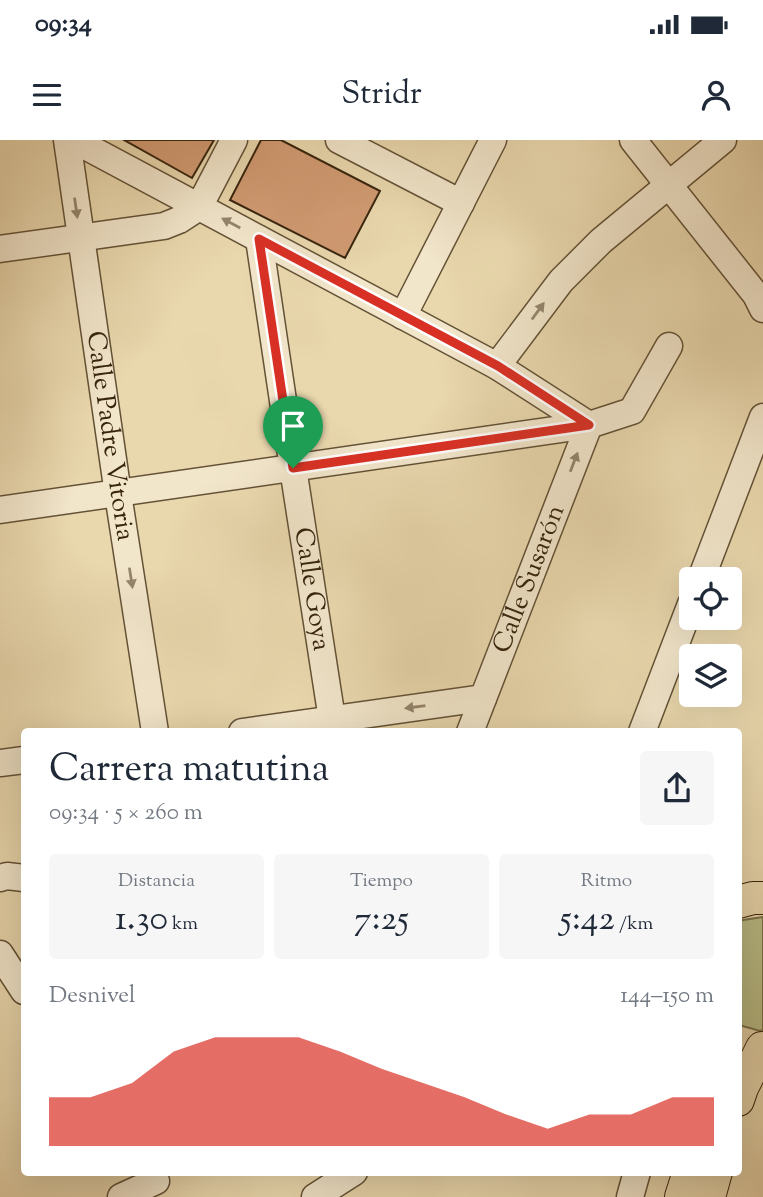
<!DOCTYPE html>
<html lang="es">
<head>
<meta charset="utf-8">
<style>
  :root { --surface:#fff; --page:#f6f6f7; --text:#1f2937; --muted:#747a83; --accent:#d93025 }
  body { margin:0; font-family:"Sorts Mill Goudy",serif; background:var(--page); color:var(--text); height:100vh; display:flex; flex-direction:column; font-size:26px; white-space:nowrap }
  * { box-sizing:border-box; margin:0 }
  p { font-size:23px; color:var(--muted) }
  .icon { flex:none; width:38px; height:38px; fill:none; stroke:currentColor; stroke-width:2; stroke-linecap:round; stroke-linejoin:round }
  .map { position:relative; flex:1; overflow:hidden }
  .drawer { position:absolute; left:21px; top:588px; width:721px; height:448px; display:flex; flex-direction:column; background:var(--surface); border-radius:7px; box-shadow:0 7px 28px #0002 }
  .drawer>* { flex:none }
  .controls { position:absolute; left:679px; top:427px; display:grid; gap:14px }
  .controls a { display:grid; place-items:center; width:63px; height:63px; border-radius:7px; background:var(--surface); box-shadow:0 7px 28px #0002; font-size:35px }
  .pin { position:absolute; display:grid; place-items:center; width:60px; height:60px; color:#fff; margin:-72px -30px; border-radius:50% 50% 50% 0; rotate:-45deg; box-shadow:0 0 7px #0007 }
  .pin .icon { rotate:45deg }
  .round { display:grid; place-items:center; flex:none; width:74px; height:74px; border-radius:7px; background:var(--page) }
  .summary { display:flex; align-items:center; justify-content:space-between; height:119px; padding:0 28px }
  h1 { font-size:38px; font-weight:600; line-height:52px }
  .metrics { display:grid; grid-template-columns:repeat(3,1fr); gap:10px; height:119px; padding:7px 28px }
  .metrics div { display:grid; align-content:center; border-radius:7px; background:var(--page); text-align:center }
  .metrics b { font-size:35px; font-weight:600 }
  .metrics small { font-size:19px; font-weight:400 }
  .metrics p { font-size:19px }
  .chart { height:196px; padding:14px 28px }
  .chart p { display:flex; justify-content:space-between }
  .chart svg { width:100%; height:126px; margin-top:7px; fill:var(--accent); opacity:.7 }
  .status { display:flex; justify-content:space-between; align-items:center; height:49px; padding:0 35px; background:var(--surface); direction:ltr }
  .status svg { height:19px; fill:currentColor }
  header { display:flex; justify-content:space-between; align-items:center; height:91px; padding:0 28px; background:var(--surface); font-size:32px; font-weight:600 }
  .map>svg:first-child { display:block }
  .green { fill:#b9be88; stroke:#78724b; stroke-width:2 }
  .building { fill:#d19a72; stroke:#37250e; stroke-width:2 }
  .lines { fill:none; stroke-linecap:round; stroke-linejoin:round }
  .minor-casing { stroke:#645236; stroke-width:29 }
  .major-casing { stroke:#37250e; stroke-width:34 }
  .minor { stroke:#f1e5ca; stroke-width:26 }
  .major { stroke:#e9d7ad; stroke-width:32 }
  .oneway { fill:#94856c }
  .route-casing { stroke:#fff; stroke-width:14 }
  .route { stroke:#d93025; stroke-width:9 }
  .labels { text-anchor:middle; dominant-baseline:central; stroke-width:6; stroke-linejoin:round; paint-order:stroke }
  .street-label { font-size:26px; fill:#37250e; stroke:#f1e5ca }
</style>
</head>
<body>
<div class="status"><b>09:34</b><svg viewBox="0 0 49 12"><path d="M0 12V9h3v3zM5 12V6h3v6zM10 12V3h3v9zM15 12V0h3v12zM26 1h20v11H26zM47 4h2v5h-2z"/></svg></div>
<header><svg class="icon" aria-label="menu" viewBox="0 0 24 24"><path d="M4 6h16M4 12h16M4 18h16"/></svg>Stridr<svg class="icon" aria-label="person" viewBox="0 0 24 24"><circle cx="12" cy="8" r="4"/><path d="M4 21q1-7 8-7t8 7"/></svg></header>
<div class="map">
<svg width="763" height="1057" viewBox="0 0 763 1057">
  <rect width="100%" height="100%" fill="#e9d7ad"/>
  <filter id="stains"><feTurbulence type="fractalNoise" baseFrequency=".00286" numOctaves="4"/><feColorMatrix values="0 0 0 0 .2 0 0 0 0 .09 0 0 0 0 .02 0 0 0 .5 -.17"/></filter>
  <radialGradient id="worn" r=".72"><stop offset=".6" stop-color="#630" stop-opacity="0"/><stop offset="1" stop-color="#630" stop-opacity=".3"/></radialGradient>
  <path class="green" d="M 763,777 L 763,890 L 760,891 L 739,885 L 738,783 L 743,780 Z"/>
  <path class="building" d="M 124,0 L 214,0 L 192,38 Z
    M 261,0 L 281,0 L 380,51 L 345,118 L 230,60 Z"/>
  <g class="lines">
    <g class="minor-casing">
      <g id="minor">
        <path id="s1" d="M 67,0 L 118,354 L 155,592"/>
        <path d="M 74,0 L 497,226 L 589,285"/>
        <path d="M 339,0 L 461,63"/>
        <path d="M 633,0 L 756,155 L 763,169"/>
        <path id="s2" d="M 259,99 L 293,328 L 334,592"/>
        <path d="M 0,109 L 164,86 L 179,80 L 199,67 L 234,0"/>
        <path d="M 403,176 L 493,0"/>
        <path d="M 497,226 L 561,141 L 601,101 L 723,0"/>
        <path d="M 0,370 L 589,285 L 632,271 L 669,206"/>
        <path d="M 701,439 L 763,277"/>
        <path d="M 242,592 L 483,558"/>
        <path id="s3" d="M 470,592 L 589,285"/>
        <path d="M 642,592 L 691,464"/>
        <path d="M 0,623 L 24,620"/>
        <path d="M 0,738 L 7,736 L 24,738"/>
        <path d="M 0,814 L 24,851"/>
        <path d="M 121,1057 L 156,1041"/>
        <path d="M 315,1057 L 354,1032"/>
        <path d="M 630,1057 L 637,1032"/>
      </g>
    </g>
    <g class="major-casing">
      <path id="major" d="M 738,762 L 753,758 L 763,758
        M 738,960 L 742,948 L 762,908
        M 681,1057 L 689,1032
        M 709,1057 L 716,1032"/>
    </g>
    <use href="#minor" class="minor"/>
    <use href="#major" class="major"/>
  </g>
  <defs><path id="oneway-solid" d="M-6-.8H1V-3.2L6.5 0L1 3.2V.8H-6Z" transform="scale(1.75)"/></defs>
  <g class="oneway">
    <use href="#oneway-solid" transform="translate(76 68) rotate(82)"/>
    <use href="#oneway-solid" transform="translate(231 83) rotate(-152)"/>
    <use href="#oneway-solid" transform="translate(538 171) rotate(-54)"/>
    <use href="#oneway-solid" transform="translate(574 322) rotate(-69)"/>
    <use href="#oneway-solid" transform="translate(131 438) rotate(81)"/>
    <use href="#oneway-solid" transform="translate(415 567) rotate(172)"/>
  </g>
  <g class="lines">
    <g class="route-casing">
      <path id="route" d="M 259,99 L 498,226 L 589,285 L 293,328 Z"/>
    </g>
    <use href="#route" class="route"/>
  </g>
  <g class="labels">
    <g class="street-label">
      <text stroke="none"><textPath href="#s1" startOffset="299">Calle Padre Vitoria</textPath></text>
      <text stroke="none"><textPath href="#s3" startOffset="164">Calle Susarón</textPath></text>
      <text stroke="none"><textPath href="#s2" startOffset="354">Calle Goya</textPath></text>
    </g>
  </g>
  <rect width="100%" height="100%" filter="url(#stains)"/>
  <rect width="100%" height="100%" fill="url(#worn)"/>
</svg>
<div class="controls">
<a><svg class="icon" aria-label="locate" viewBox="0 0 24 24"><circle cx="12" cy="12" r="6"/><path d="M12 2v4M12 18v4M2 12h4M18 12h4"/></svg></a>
<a><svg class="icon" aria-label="layers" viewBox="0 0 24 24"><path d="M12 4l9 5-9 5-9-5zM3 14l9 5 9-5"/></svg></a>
</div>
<div class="pin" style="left:293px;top:328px;background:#1e9e55"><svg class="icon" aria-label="arrive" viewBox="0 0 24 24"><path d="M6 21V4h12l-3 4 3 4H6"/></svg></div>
<section class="drawer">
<div class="summary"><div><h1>Carrera matutina</h1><p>09:34 · 5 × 260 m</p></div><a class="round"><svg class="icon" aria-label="share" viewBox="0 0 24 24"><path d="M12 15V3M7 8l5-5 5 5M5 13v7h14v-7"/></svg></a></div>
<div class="metrics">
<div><p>Distancia</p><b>1.30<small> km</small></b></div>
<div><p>Tiempo</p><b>7:25</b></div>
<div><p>Ritmo</p><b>5:42<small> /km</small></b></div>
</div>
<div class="chart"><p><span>Desnivel</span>144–150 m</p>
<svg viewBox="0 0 160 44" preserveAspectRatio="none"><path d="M0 44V27L10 27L20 22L30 11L40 6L50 6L60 6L70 11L80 17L90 22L100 27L110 33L120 38L130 33L140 33L150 27L160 27V44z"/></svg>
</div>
</section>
</div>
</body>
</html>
